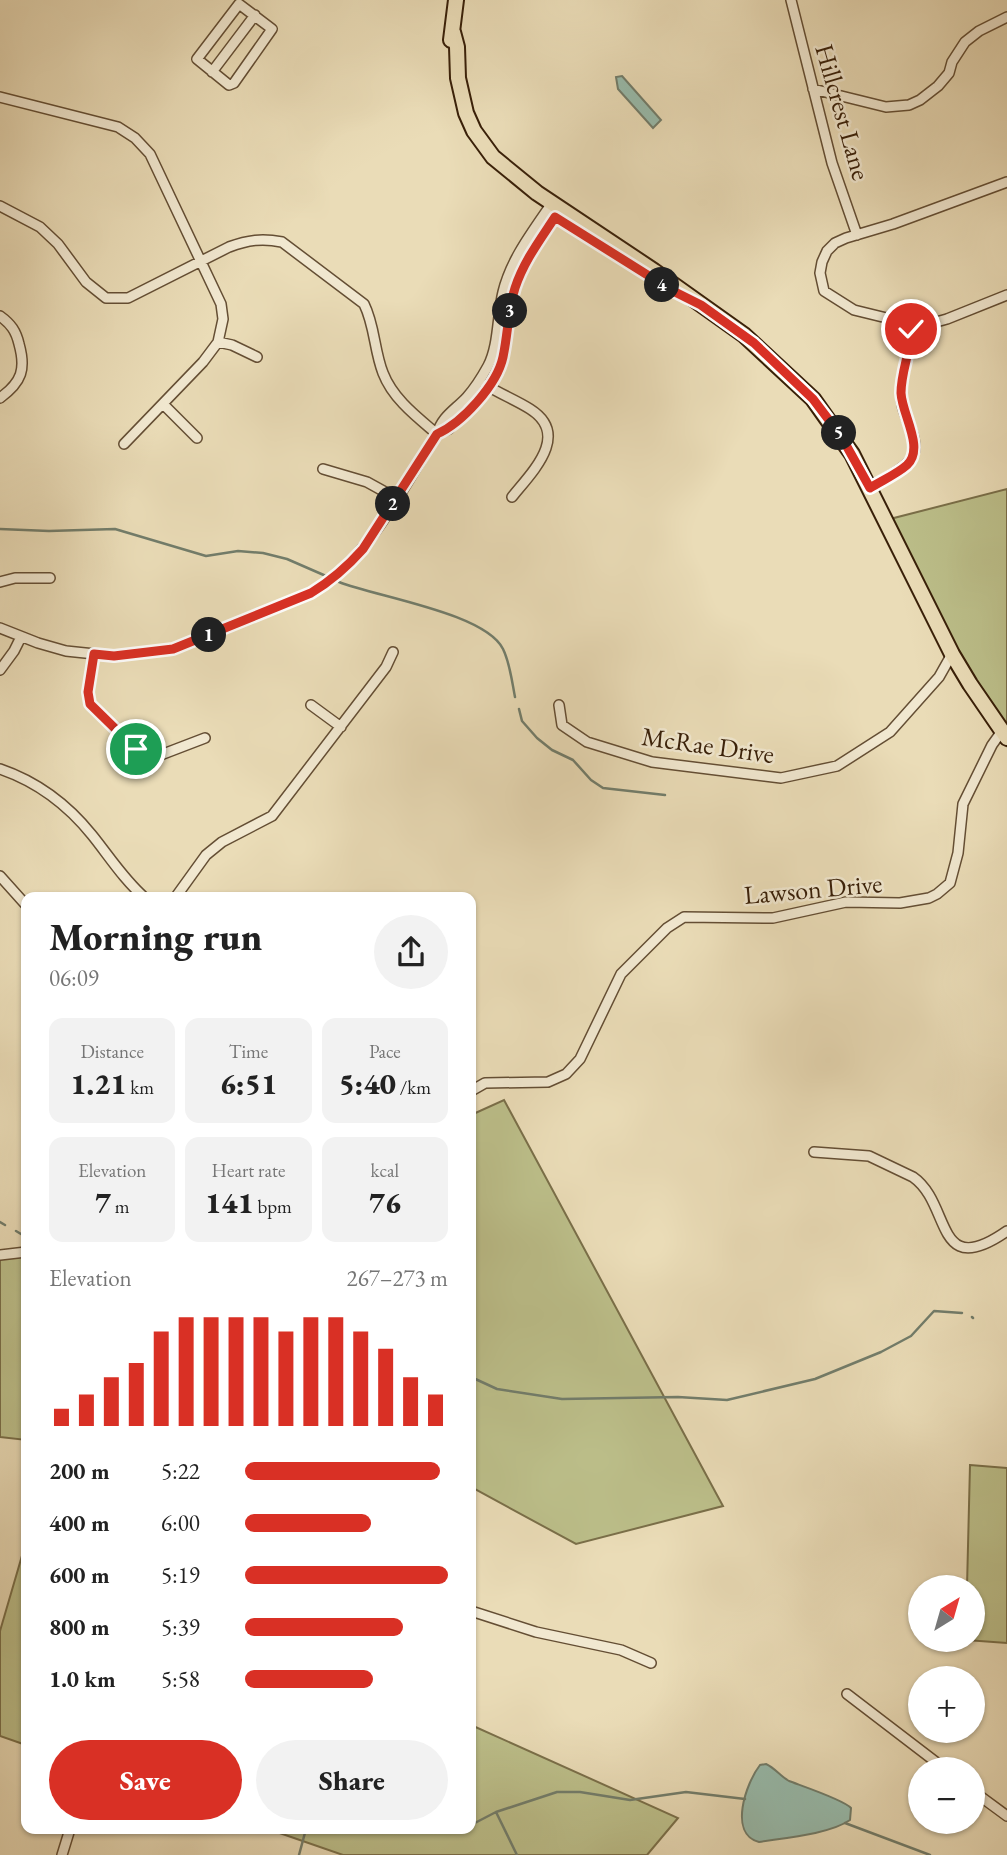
<!DOCTYPE html>
<html lang="en">
<head>
<meta charset="utf-8">
<style>
  :root { --surface:#fff; --page:#f2f2f2; --text:#222; --muted:#767676; --accent:#d93025 }
  body { margin:0; font-family:"EB Garamond",serif; background:var(--page); color:var(--text); height:100vh; display:flex; flex-direction:column; font-size:26px; white-space:nowrap }
  * { box-sizing:border-box; margin:0 }
  p { font-size:23px; color:var(--muted) }
  .icon { flex:none; width:38px; height:38px; fill:none; stroke:currentColor; stroke-width:2; stroke-linecap:round; stroke-linejoin:round }
  .map { position:relative; flex:1; overflow:hidden }
  .drawer { position:absolute; left:21px; top:892px; width:455px; height:942px; display:flex; flex-direction:column; background:var(--surface); border-radius:14px; box-shadow:0 2px 5px #0004 }
  .drawer>* { flex:none }
  .needle { width:46px; rotate:37deg }
  .controls { position:absolute; left:908px; top:1575px; display:grid; gap:14px }
  .controls a { display:grid; place-items:center; width:77px; height:77px; border-radius:50%; background:var(--surface); box-shadow:0 2px 5px #0004; font-size:35px }
  .pin { position:absolute; display:grid; place-items:center; width:60px; height:60px; color:#fff; margin:-30px; border:4px solid #fff; border-radius:50%; box-shadow:0 2px 7px #0007 }
  .km { position:absolute; width:35px; height:35px; margin:-18px; border-radius:50%; background:#222; color:#fff; font-size:19px; line-height:35px; text-align:center }
  .round { display:grid; place-items:center; flex:none; width:74px; height:74px; border-radius:37px; background:var(--page) }
  .summary { display:flex; align-items:center; justify-content:space-between; height:119px; padding:0 28px }
  h1 { font-size:38px; font-weight:800; line-height:52px }
  .metrics { display:grid; grid-template-columns:repeat(3,1fr); gap:10px; height:119px; padding:7px 28px }
  .metrics div { display:grid; align-content:center; border-radius:14px; background:var(--page); text-align:center }
  .metrics b { font-size:30px; font-weight:800 }
  .metrics small { font-size:19px; font-weight:400 }
  .metrics p { font-size:19px }
  .chart { height:196px; padding:14px 28px }
  .chart p { display:flex; justify-content:space-between }
  .chart svg { width:100%; height:126px; margin-top:7px; stroke:var(--accent); stroke-width:6 }
  .action { display:flex; gap:14px; margin-top:auto; padding:14px 28px }
  .action a { flex:1; height:80px; border-radius:42px; background:var(--accent); color:#fff; font-size:28px; font-weight:800; line-height:80px; text-align:center }
  .action a+a { background:var(--page); color:var(--text) }
  ul { padding:0 28px; list-style:none; font-size:23px }
  li { display:grid; grid-template-columns:112px 84px 1fr; align-items:center; height:52px }
  li i { height:18px; border-radius:9px; background:var(--accent) }
  .map>svg:first-child { display:block }
  .green { fill:#bcbf8a; stroke:#7a6f49; stroke-width:2 }
  .water { fill:#98bcad; stroke:#727d6b; stroke-width:2 }
  .lines { fill:none; stroke-linecap:round; stroke-linejoin:round }
  .stream { stroke:#727d6b; stroke-width:2.5 }
  .minor-casing { stroke:#644e34; stroke-width:12 }
  .primary-casing { stroke:#381f08; stroke-width:18 }
  .minor { stroke:#f1e8d0; stroke-width:9 }
  .primary { stroke:#eadcb7; stroke-width:14 }
  .route-casing { stroke:#fff; stroke-width:14 }
  .route { stroke:#d93025; stroke-width:9 }
  .labels { text-anchor:middle; dominant-baseline:central; stroke-width:5; stroke-linejoin:round; paint-order:stroke }
  .street-label { font-size:26px; fill:#381f08; stroke:#f1e8d0 }
</style>
</head>
<body>
<div class="map">
<svg width="1007" height="1855" viewBox="0 0 1007 1855">
  <rect width="100%" height="100%" fill="#eadcb7"/>
  <filter id="stains"><feTurbulence type="fractalNoise" baseFrequency=".00286" numOctaves="4"/><feColorMatrix values="0 0 0 0 .2 0 0 0 0 .09 0 0 0 0 .02 0 0 0 .5 -.17"/></filter>
  <radialGradient id="worn" r=".72"><stop offset=".6" stop-color="#630" stop-opacity="0"/><stop offset="1" stop-color="#630" stop-opacity=".3"/></radialGradient>
  <path class="green" d="M 1007,489 L 1007,746 L 994,727 L 890,519 Z
    M 504,1100 L 717,1495 L 723,1506 L 576,1544 L 471,1487 L 471,1115 Z
    M 26,1248 L 26,1440 L 0,1437 L 0,1252 Z
    M 970,1465 L 1007,1468 L 1007,1643 L 966,1640 L 973,1640 L 973,1587 L 967,1587 Z
    M 26,1542 L 26,1745 L 0,1736 L 0,1631 Z
    M 471,1725 L 678,1818 L 647,1855 L 343,1855 L 268,1829 L 471,1829 Z"/>
  <path class="water" d="M 622,76 L 661,120 L 653,128 L 618,89 L 616,77 Z
    M 766,1764 C 775,1768 780,1776 789,1781 C 802,1786 844,1800 851,1808 L 850,1820 C 830,1834 784,1838 759,1842 C 728,1834 746,1783 760,1765 Z"/>
  <g class="lines">
    <path class="stream" d="M 0,529 L 49,531 L 115,529 L 206,556 L 238,551 L 263,553 L 287,559 L 326,576
      M 339,582 C 377,597 485,613 503,649 C 510,663 512,682 515,697
      M 519,709 L 522,721 L 537,738 L 552,750 L 573,760 L 591,780 L 603,788 L 665,795
      M 0,1222 L 5,1225
      M 16,1231 L 26,1237
      M 972,1317 L 973,1318
      M 471,1377 L 497,1389 L 562,1399 L 678,1397 L 727,1400 L 815,1379 L 881,1352 L 911,1336 L 934,1311 L 962,1313
      M 496,1812 L 517,1855
      M 845,1823 L 930,1855
      M 471,1825 L 496,1812 L 557,1792 L 580,1792 L 630,1800 L 686,1792 L 745,1799
      M 446,1829 L 458,1829
      M 299,1855 L 306,1829"/>
    <g class="minor-casing">
      <path id="minor" d="M 791,0 L 832,163 L 857,235
        M 239,4 L 272,29 L 234,83 L 229,85 L 197,59 Z
        M 212,72 L 255,15
        M 813,89 L 886,107 L 909,105 L 920,100 L 938,86 L 949,73 L 952,62 L 965,42 L 979,31 L 1007,17
        M 0,97 L 118,127 L 135,138 L 150,154 L 221,304 L 223,319 L 218,342 L 203,362 L 124,444
        M 1007,182 L 893,224 L 846,238 L 835,243 L 827,251 L 822,262 L 820,273 L 824,291 L 854,310 L 903,322 L 911,329 L 947,319 L 1007,295
        M 0,206 L 40,227 L 58,244 L 86,282 L 106,298 L 128,298 L 229,247 C 248,240 262,238 282,242 L 364,304 C 375,326 374,350 383,373 C 393,399 417,417 437,434
        M 0,316 C 11,324 16,331 19,344 C 26,369 22,382 0,398
        M 218,342 L 232,345 L 257,357
        M 486,385 C 500,394 516,400 530,409 C 571,435 532,472 512,497
        M 163,404 L 197,438
        M 437,434 L 449,429 L 491,384 L 503,359 L 512,297 L 521,273 L 532,252 L 561,209
        M 323,469 L 367,482 L 396,498
        M 870,488 C 881,480 908,468 913,456 C 920,439 905,421 902,404 C 898,378 911,355 911,329
        M 0,582 L 15,578 L 50,578
        M 0,628 L 38,643 L 66,651 L 114,656 L 149,652 L 173,649 L 311,593 C 370,558 401,490 437,434 C 442,416 455,410 467,397 C 475,388 482,377 488,366 C 499,345 497,316 503,292 C 511,259 533,231 552,203
        M 94,654 L 88,692 L 90,704 L 136,749 L 158,756 L 205,738
        M 0,670 L 14,651 L 21,637
        M 311,705 L 341,727
        M 559,705 L 562,725 L 587,742 L 652,762 L 781,778 L 837,766 L 890,732 L 939,677 L 952,654
        M 0,769 C 38,782 67,804 92,835 C 109,856 124,880 145,898
        M 0,876 L 26,905
        M 175,898 L 206,855 L 222,842 L 272,816 L 386,667 L 393,652
        M 471,1091 L 485,1083 L 548,1082 L 566,1074 L 580,1059 L 621,974 L 667,928 L 684,917 L 773,918 L 846,902 L 900,903 L 929,898 L 937,894 L 950,883 L 958,853 L 963,804 L 992,745 L 1002,731
        M 814,1152 L 869,1156 L 913,1177 C 952,1204 934,1282 1007,1231
        M 0,1255 L 26,1252
        M 471,1611 L 536,1632 L 621,1650 L 651,1663
        M 847,1694 L 945,1769
        M 973,1791 L 1007,1816
        M 62,1855 L 70,1829"/>
    </g>
    <g class="primary-casing">
      <path id="primary" d="M 453,32 L 457,47 L 458,78 L 466,113 L 474,131 L 493,157 L 537,193 L 654,271 L 744,335 L 813,399 L 852,454 L 952,654 L 970,684 L 1007,738
        M 451,40 L 456,0"/>
    </g>
    <use href="#minor" class="minor"/>
    <use href="#primary" class="primary"/>
  </g>
  <g class="lines">
    <g class="route-casing">
      <path id="route" d="M 136,749 L 90,704 L 88,692 L 94,654 L 114,656 L 173,649 L 311,593 C 331,581 347,567 363,549 L 437,434 C 462,423 497,385 503,357 C 508,334 508,310 515,288 C 524,261 540,240 555,217 L 673,291 L 701,305 L 754,343 L 813,399 L 841,436 L 870,488 C 881,481 897,474 907,465 C 925,448 902,415 901,393 C 901,371 911,351 911,329"/>
    </g>
    <use href="#route" class="route"/>
  </g>
  <g class="labels">
    <g class="street-label">
      <text transform="translate(843 112) rotate(74)">Hillcrest Lane</text>
      <text transform="translate(708 745) rotate(8)">McRae Drive</text>
      <text transform="translate(813 889) rotate(-5)">Lawson Drive</text>
    </g>
  </g>
  <rect width="100%" height="100%" filter="url(#stains)"/>
  <rect width="100%" height="100%" fill="url(#worn)"/>
</svg>
<div class="controls">
<a><svg class="needle" viewBox="-14 -14 28 28"><path d="M0-13l5 13h-10z" fill="#e53935"/><path d="M0 13l5-13h-10z" fill="#767676"/></svg></a>
<a>+</a>
<a>−</a>
</div>
<div class="pin" style="left:136px;top:749px;background:#1e9e55"><svg class="icon" aria-label="arrive" viewBox="0 0 24 24"><path d="M6 21V4h12l-3 4 3 4H6"/></svg></div>
<div class="pin" style="left:911px;top:329px;background:#d93025"><svg class="icon" aria-label="check" viewBox="0 0 24 24"><path d="M5 12l5 5 9-10"/></svg></div>
<b class="km" style="left:209px;top:635px">1</b>
<b class="km" style="left:393px;top:504px">2</b>
<b class="km" style="left:510px;top:311px">3</b>
<b class="km" style="left:662px;top:285px">4</b>
<b class="km" style="left:839px;top:433px">5</b>
<section class="drawer">
<div class="summary"><div><h1>Morning run</h1><p>06:09</p></div><a class="round"><svg class="icon" aria-label="share" viewBox="0 0 24 24"><path d="M12 15V3M7 8l5-5 5 5M5 13v7h14v-7"/></svg></a></div>
<div class="metrics">
<div><p>Distance</p><b>1.21<small> km</small></b></div>
<div><p>Time</p><b>6:51</b></div>
<div><p>Pace</p><b>5:40<small> /km</small></b></div>
</div>
<div class="metrics">
<div><p>Elevation</p><b>7<small> m</small></b></div>
<div><p>Heart rate</p><b>141<small> bpm</small></b></div>
<div><p>kcal</p><b>76</b></div>
</div>
<div class="chart"><p><span>Elevation</span>267–273 m</p>
<svg viewBox="0 0 160 44" preserveAspectRatio="none"><path d="M5 44V38M15 44V33M25 44V27M35 44V22M45 44V11M55 44V6M65 44V6M75 44V6M85 44V6M95 44V11M105 44V6M115 44V6M125 44V11M135 44V17M145 44V27M155 44V33"/></svg>
</div>
<ul>
<li><b>200 m</b>5:22<i style="width:96%"></i></li>
<li><b>400 m</b>6:00<i style="width:62%"></i></li>
<li><b>600 m</b>5:19<i style="width:100%"></i></li>
<li><b>800 m</b>5:39<i style="width:78%"></i></li>
<li><b>1.0 km</b>5:58<i style="width:63%"></i></li>
</ul>
<div class="action"><a>Save</a><a>Share</a></div>
</section>
</div>
</body>
</html>
